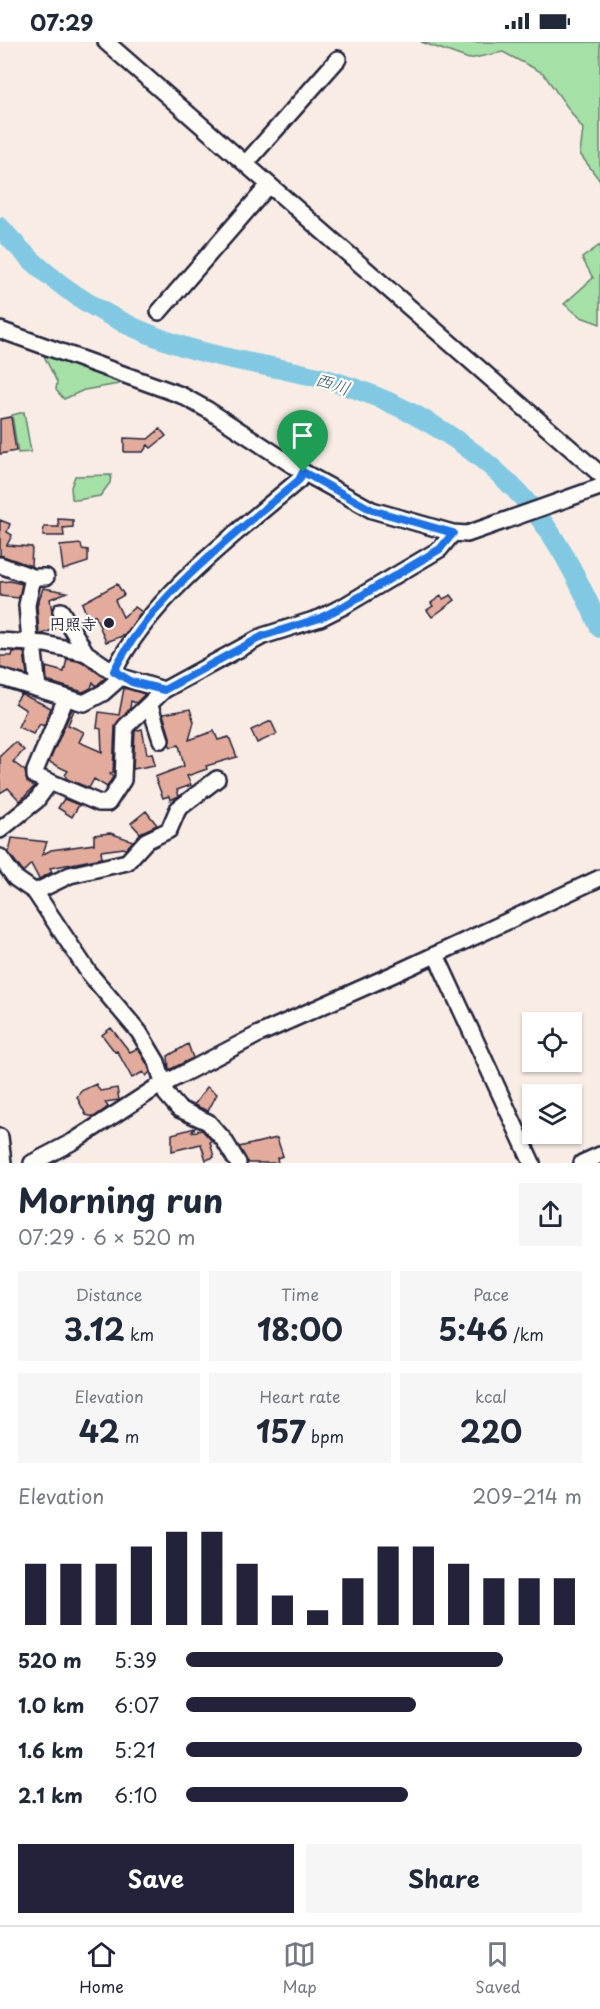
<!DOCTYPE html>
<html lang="en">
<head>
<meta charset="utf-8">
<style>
  :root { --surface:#fff; --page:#f6f6f7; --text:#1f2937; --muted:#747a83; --line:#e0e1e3; --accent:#22223b }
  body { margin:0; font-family:"Playpen Sans","Klee One",sans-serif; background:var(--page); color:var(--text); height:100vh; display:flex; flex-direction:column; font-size:22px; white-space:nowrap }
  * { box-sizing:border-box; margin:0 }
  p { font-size:20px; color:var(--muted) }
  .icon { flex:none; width:33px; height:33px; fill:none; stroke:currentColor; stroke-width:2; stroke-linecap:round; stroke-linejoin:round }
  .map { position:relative; height:1121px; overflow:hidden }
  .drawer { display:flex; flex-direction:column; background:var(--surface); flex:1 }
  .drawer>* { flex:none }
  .tools { position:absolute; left:522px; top:970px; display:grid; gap:12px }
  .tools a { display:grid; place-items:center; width:60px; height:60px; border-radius:0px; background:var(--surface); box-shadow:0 2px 4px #0004; font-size:30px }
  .pin { position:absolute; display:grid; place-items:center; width:51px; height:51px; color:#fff; margin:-62px -26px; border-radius:50% 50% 50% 0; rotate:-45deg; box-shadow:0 0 6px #0007 }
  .pin .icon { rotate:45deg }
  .round { display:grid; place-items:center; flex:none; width:63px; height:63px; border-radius:0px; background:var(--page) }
  .overview { display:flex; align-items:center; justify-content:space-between; height:102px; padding:0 18px }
  h1 { font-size:33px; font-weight:700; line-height:45px }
  .figures { display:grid; grid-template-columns:repeat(3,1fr); gap:9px; height:102px; padding:6px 18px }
  .figures div { display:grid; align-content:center; border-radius:0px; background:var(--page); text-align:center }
  .figures b { font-size:30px; font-weight:700 }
  .figures small { font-size:16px; font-weight:400 }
  .figures p { font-size:16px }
  .chart { height:168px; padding:12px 18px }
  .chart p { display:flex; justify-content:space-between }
  .chart svg { width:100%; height:108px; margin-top:6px; stroke:var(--accent); stroke-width:6 }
  .cta { display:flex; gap:12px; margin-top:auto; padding:12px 18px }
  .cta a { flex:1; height:69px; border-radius:0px; background:var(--accent); color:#fff; font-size:24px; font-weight:700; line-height:69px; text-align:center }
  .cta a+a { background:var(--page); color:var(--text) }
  ul { padding:0 18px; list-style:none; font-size:20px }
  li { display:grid; grid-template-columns:96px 72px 1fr; align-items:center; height:45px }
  li i { height:15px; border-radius:8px; background:var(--accent) }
  .status { display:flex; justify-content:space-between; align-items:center; height:42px; padding:0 30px; background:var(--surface); direction:ltr }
  .status svg { height:16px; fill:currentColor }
  .tabs { display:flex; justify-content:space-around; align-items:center; height:84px; border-top:2px solid var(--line); background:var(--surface); font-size:16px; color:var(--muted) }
  .tabs a { display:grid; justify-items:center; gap:3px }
  .tabs .active { color:var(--accent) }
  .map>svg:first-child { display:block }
  .green { fill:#a5e0a6; stroke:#648170; stroke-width:1.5 }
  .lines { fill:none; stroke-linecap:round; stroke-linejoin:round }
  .river { stroke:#81c9e2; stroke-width:20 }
  .building { fill:#e3ab9b; stroke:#22223b; stroke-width:1.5 }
  .minor-casing { stroke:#22223b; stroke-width:20 }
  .minor { stroke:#fdfcf7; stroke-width:15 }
  .route-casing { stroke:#fff; stroke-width:12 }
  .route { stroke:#1a73e8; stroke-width:8 }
  .poi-dot { fill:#22223b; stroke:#fdfcf7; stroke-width:2 }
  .labels { text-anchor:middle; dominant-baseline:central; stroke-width:4.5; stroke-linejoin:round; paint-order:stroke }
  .poi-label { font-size:16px; font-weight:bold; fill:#22223b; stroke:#fdfcf7; text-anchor:end }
  .water-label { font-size:18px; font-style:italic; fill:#435c75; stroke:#fdfcf7 }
</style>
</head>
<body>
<div class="status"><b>07:29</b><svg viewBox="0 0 49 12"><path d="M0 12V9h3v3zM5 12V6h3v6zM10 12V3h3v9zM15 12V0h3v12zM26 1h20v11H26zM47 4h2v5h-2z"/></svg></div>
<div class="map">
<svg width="600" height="1121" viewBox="0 0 600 1121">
  <rect width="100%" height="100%" fill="#f8ece5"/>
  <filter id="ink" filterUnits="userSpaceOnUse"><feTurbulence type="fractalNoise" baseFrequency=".0167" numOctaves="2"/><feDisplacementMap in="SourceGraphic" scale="12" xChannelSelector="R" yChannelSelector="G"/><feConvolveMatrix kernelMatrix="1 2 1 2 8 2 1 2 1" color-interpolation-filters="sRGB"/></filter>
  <g filter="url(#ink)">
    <path class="green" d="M 421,0 L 600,0 L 600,139 L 580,112 L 583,87 L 543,31 L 503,10 L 469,17 Z
      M 600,203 L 600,282 L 581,275 L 564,262 L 593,236 L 582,216 Z
      M 41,308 L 121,337 L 119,342 L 84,348 L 64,357 L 56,348 L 57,340 Z
      M 24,370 L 31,410 L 18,411 L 12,373 Z
      M 111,433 L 110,441 L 100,454 L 77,458 L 72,457 L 71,445 L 75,434 Z"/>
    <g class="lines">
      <path class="river" d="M 0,185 C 47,241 109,280 179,303 C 226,319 277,324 325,337 C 407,360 486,407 539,475 C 564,508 583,548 600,586"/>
    </g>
    <path class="building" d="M 11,375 L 16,409 L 0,412 L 0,377 Z
      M 160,387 L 166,394 L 151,406 L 148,403 L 143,410 L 124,410 L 124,396 L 148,397 Z
      M 58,477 L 73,478 L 73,485 L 63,486 L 64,494 L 43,494 L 44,485 L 59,485 Z
      M 0,478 L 10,482 L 7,490 L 12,493 L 7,503 L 32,505 L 31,524 L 0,513 Z
      M 81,502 L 82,507 L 88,508 L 88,520 L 63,528 L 60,504 Z
      M 10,539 L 22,542 L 19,556 L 0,554 L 0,540 Z
      M 117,542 L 124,553 L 115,558 L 123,575 L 135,565 L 142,570 L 125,593 L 106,600 L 95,573 L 88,577 L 82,561 Z
      M 43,546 L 67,550 L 50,557 L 53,577 L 57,586 L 42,592 L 39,592 L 37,564 Z
      M 451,553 L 455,558 L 432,575 L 427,568 L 433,564 L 431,561 L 441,554 L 443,557 Z
      M 13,610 L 24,610 L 27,633 L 0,626 L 0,614 L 12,614 Z
      M 67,617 L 82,620 L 105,636 L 96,644 L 93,640 L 91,646 L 83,650 L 47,639 L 46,625 L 64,630 Z
      M 124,646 L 145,652 L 136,661 L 131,659 L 130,666 L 115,684 L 113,731 L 110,732 L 113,735 L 107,745 L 94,737 L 89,746 L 67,737 L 65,733 L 68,729 L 49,720 L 72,667 L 74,668 L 68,683 L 84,690 L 79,700 L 102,710 L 101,687 L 97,686 L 99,670 L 119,673 Z
      M 21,652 L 51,666 L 44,684 L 40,682 L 33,692 L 18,685 L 26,668 L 15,661 Z
      M 190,667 L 194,680 L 189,698 L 214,689 L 218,698 L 229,695 L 237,715 L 206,724 L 207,727 L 187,734 L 191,743 L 177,748 L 179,754 L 170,758 L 169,754 L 163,756 L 155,735 L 184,724 L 179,703 L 171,705 L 169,702 L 170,695 L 163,672 Z
      M 271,679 L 277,692 L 257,701 L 251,688 Z
      M 142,687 L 147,712 L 152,711 L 155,723 L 133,727 L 135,689 Z
      M 15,700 L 24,708 L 13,720 L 25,729 L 27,740 L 35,744 L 20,759 L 8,746 L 0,751 L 0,714 Z
      M 64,757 L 79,763 L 72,775 L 58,766 Z
      M 146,769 L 157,783 L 140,791 L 131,781 Z
      M 110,791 L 133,799 L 125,808 L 124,806 L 101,809 L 102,816 L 50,826 L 52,830 L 39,837 L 31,822 L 23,830 L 9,811 L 12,796 L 47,800 L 42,813 L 51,808 L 94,802 L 94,793 Z
      M 111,986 L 130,1010 L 138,1006 L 148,1024 L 150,1030 L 146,1034 L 143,1030 L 132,1036 L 117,1009 L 115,1010 L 102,993 Z
      M 188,1002 L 193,1016 L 169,1028 L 168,1014 Z
      M 96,1042 L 100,1049 L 117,1046 L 119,1058 L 105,1060 L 108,1065 L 94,1075 L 86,1073 L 77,1055 L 81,1049 Z
      M 207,1045 L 217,1052 L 208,1069 L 194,1063 Z
      M 195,1086 L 192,1090 L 202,1088 L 212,1099 L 210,1100 L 214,1115 L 206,1118 L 201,1102 L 172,1109 L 172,1092 Z
      M 277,1096 L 283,1114 L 277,1116 L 278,1121 L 248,1121 L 239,1105 Z"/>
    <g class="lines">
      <g class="minor-casing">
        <path id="minor" d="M 106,0 L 600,432
          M 246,121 L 338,17
          M 159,270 L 269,143
          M 0,288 L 181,353 L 208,368 L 303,430 L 372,468 L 453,491 L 467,492 L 600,445
          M 0,523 L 33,535 L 46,535
          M 61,569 L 86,611
          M 0,599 L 45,602 L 86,611 L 121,635 L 164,648 L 263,594 L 320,576 L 344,564 L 440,507 L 453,491
          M 30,601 L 27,563 L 33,535
          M 33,601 L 38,646
          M 114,629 C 152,554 235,492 299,438 L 303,430
          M 0,635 L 84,661 L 103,651 L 121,635
          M 150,664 L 161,698
          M 50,740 L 35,734 L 35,729 L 66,656
          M 0,788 L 36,759 L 50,740 L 99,761 L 108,761 L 123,738 L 125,685 L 164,648
          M 0,815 L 15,836 L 35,850 L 89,931 L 139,990 L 157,1020 L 166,1052 L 179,1067 L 208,1080 L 224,1098 L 238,1121
          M 35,850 L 70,833 L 127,820 L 146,799 L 169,788 L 178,767 L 217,737
          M 436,913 L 532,1121
          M 0,1095 L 3,1121
          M 32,1121 L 74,1099 L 154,1047 L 259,992 L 394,932 L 600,836
          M 582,1121 L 600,1113"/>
      </g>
      <use href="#minor" class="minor"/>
    </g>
  </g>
  <g class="lines" filter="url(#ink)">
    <g class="route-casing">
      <path id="route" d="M 303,430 L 372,468 L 453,491 L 440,507 L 344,564 L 320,576 L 263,594 L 164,648 L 132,640 L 114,629 C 151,554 236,492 299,438 Z"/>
    </g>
    <use href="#route" class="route"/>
  </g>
  <circle class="poi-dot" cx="109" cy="581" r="6"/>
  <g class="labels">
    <g class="poi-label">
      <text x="97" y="581">円照寺</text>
    </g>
    <g class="water-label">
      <text transform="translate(333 341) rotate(18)">西川</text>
    </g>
  </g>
</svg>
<div class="tools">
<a><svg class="icon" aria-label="locate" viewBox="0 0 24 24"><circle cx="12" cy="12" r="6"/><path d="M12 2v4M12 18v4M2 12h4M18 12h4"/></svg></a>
<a><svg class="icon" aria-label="layers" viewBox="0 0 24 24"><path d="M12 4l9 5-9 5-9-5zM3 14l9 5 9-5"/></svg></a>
</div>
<div class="pin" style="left:303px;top:430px;background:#1e9e55"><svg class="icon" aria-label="arrive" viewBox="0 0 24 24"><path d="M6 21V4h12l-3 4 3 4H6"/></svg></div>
</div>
<section class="drawer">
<div class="overview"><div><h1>Morning run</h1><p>07:29 · 6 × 520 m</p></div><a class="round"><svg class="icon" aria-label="share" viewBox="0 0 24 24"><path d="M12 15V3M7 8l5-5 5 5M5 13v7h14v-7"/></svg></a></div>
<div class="figures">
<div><p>Distance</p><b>3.12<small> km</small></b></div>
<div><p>Time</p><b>18:00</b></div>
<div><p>Pace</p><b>5:46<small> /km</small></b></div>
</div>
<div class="figures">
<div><p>Elevation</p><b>42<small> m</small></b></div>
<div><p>Heart rate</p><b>157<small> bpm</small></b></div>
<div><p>kcal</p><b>220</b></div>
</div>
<div class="chart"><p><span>Elevation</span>209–214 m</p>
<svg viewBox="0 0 160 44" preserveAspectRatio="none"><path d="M5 44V19M15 44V19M25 44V19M35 44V12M45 44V6M55 44V6M65 44V19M75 44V32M85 44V38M95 44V25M105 44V12M115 44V12M125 44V19M135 44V25M145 44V25M155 44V25"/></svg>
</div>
<ul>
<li><b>520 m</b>5:39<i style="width:80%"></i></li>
<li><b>1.0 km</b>6:07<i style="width:58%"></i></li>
<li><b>1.6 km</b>5:21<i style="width:100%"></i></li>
<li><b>2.1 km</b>6:10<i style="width:56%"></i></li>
</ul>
<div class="cta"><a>Save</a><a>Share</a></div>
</section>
<nav class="tabs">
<a class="active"><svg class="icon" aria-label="home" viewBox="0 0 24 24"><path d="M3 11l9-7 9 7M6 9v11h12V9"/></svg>Home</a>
<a><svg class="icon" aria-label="map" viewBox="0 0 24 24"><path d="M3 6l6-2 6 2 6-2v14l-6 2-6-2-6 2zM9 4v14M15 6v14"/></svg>Map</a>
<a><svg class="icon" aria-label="saved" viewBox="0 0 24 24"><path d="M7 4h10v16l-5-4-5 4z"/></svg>Saved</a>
</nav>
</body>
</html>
